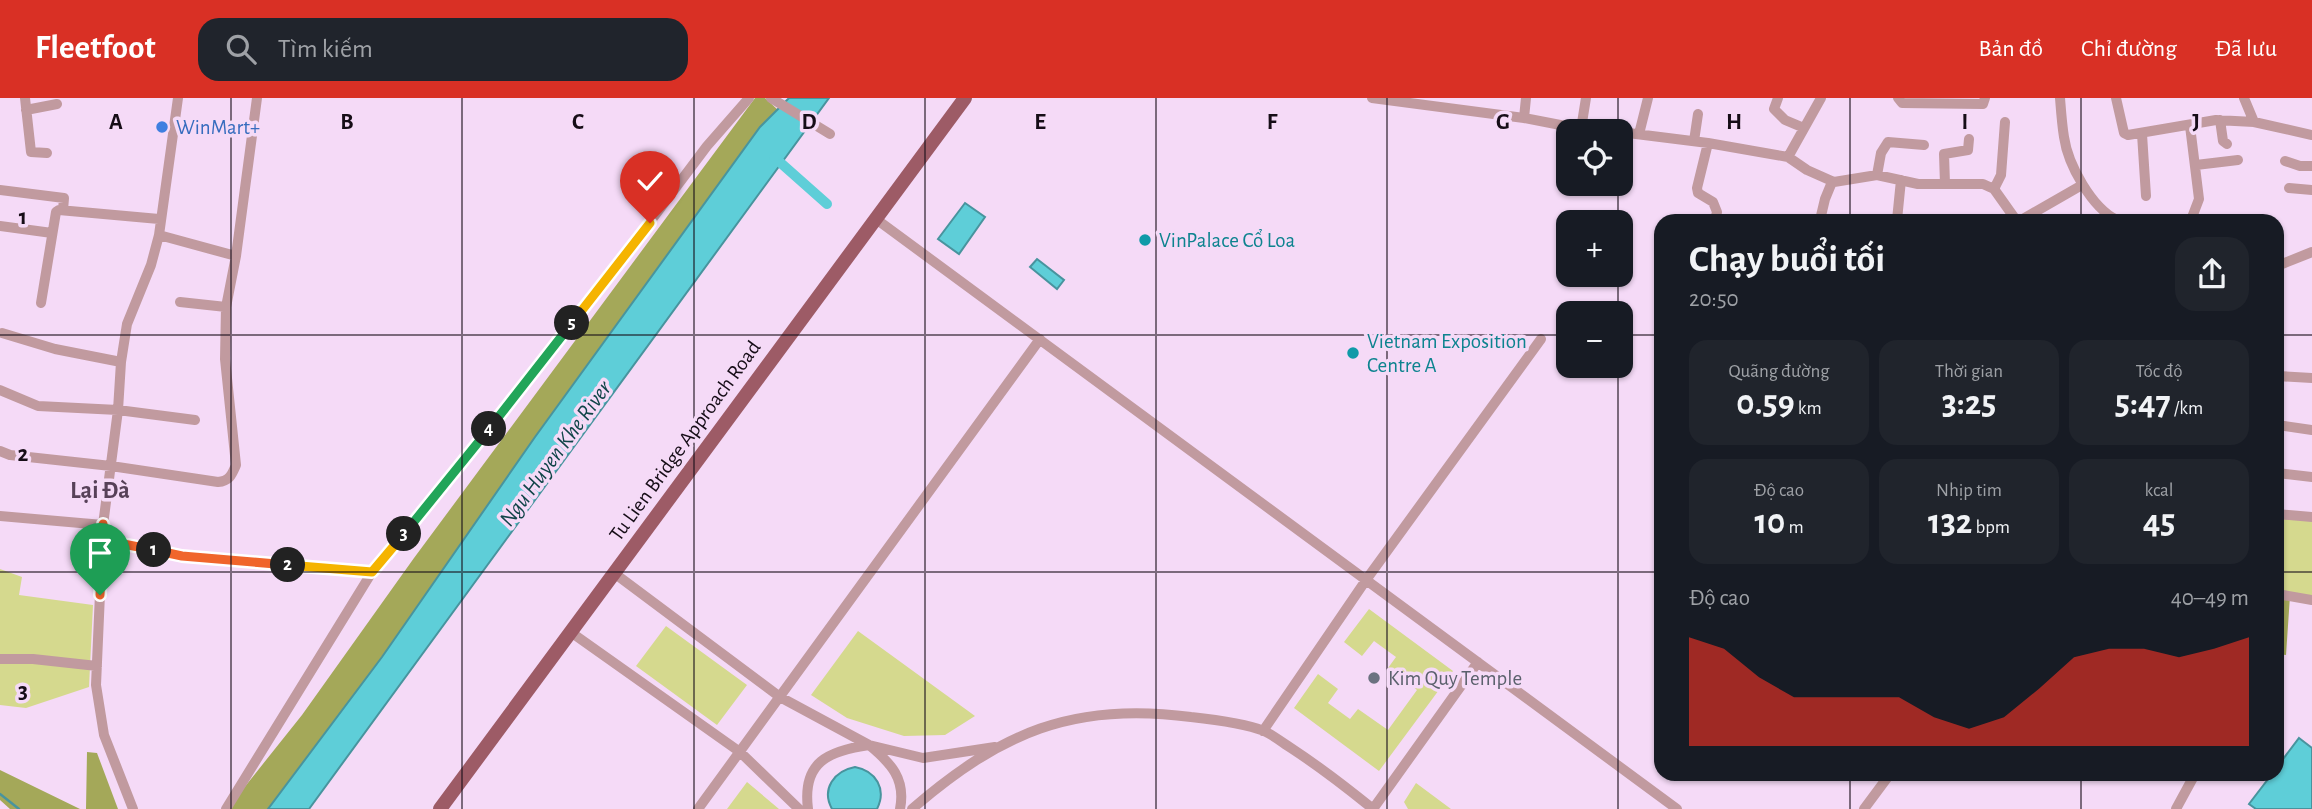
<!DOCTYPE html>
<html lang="vi">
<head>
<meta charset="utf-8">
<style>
  :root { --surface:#171b24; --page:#20242c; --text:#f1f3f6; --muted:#9ea1a6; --accent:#d93025 }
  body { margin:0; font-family:"Alegreya Sans",sans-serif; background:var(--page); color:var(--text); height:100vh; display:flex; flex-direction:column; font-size:26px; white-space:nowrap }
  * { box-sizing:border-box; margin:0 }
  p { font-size:23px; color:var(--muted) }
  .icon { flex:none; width:38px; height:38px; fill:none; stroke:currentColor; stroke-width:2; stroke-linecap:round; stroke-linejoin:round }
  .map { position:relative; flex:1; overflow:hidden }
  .sheet { position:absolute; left:1654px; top:116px; width:630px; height:567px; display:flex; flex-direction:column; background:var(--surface); border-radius:21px; box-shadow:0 2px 5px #0004 }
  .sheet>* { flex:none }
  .controls { position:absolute; left:1556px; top:21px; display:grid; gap:14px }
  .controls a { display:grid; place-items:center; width:77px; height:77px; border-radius:14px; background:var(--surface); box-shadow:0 2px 5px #0004; font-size:35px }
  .pin { position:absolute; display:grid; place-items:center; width:60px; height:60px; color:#fff; margin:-72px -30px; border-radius:50% 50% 50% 0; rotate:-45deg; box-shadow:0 0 7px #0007 }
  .pin .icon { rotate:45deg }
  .km { position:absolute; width:35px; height:35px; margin:-18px; border-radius:50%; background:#222; color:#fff; font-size:19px; line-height:35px; text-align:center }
  .round { display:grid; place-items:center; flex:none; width:74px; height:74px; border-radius:21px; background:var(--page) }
  .overview { display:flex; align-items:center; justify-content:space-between; height:119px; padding:0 35px }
  h1 { font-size:38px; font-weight:700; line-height:52px }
  .figures { display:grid; grid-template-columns:repeat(3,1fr); gap:10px; height:119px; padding:7px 35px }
  .figures div { display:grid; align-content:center; border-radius:18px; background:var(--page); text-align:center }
  .figures b { font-size:35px; font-weight:700 }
  .figures small { font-size:19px; font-weight:400 }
  .figures p { font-size:19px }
  .chart { height:196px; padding:14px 35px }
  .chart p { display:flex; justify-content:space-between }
  .chart svg { width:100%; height:126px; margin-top:7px; fill:var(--accent); opacity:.7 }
  header { display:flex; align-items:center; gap:42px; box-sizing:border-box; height:98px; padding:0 35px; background:var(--accent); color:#fff }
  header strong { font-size:33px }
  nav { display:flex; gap:38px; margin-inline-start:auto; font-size:24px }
  .search { width:490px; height:63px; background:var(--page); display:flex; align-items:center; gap:18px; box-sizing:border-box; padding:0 24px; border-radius:21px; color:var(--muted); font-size:26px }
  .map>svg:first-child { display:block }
  .green { fill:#d5d98e }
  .forest { fill:#a4a859 }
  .water { fill:#5eced8; stroke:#48949e; stroke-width:2 }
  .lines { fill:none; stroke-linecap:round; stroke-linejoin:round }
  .stream { stroke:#48949e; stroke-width:2.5 }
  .canal { stroke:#5eced8; stroke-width:10 }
  .minor { stroke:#c19a9f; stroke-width:10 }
  .major { stroke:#9d5b66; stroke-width:14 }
  .split-1-casing { stroke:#fff; stroke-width:14 }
  .split-2-casing { stroke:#fff; stroke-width:14 }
  .split-3-casing { stroke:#fff; stroke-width:14 }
  .split-4-casing { stroke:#fff; stroke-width:14 }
  .split-5-casing { stroke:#fff; stroke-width:14 }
  .split-6-casing { stroke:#fff; stroke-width:14 }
  .split-1 { stroke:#f0652b; stroke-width:9 }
  .split-2 { stroke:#f0652b; stroke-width:9 }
  .split-3 { stroke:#f5b400; stroke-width:9 }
  .split-4 { stroke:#22a559; stroke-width:9 }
  .split-5 { stroke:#22a559; stroke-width:9 }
  .split-6 { stroke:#f5b400; stroke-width:9 }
  .grid { fill:none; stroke:#160d17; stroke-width:2; stroke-opacity:0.55 }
  .shop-dot { fill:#3f7fe0; stroke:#f5daf7; stroke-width:2.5 }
  .culture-dot { fill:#0f9aa8; stroke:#f5daf7; stroke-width:2.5 }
  .worship-dot { fill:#6b7280; stroke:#f5daf7; stroke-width:2.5 }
  .labels { text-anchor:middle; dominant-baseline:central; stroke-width:7; stroke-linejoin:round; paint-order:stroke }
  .shop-label { font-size:21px; fill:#366cbe; stroke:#f5daf7; text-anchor:start }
  .culture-label { font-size:21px; fill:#0d838f; stroke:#f5daf7; text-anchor:start }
  .street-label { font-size:21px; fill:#160d17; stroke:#f5daf7 }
  .worship-label { font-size:21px; fill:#5b616d; stroke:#f5daf7; text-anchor:start }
  .water-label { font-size:23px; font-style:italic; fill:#104448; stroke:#f5daf7 }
  .quarter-label { font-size:24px; font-weight:bold; fill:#574158; stroke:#f5daf7 }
  .grid-label { font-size:23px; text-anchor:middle; font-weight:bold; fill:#160d17; stroke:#f5daf7; stroke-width:7; stroke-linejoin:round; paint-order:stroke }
</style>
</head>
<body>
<header>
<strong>Fleetfoot</strong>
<div class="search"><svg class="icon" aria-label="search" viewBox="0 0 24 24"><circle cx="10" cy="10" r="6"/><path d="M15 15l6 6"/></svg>Tìm kiếm</div>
<nav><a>Bản đồ</a><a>Chỉ đường</a><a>Đã lưu</a></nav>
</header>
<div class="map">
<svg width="2312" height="711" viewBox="0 0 2312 711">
  <rect width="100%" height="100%" fill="#f5daf7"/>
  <path class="green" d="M 2277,416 L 2312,416 L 2312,502 L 2277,496 Z
    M 0,471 L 22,479 L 19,497 L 93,507 L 89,589 L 26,610 L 0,607 Z
    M 1369,511 L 1453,573 L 1379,673 L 1294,610 L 1318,576 L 1338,591 L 1328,605 L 1350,621 L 1358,611 L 1388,632 L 1417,592 L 1388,570 L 1396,559 L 1374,543 L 1362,558 L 1344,544 Z
    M 666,528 L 747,587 L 717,627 L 636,568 Z
    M 858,533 L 975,618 L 945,637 L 904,638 L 847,620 L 811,597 Z
    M 747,684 L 779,711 L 727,711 Z
    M 1416,685 L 1451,711 L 1408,711 L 1404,704 Z"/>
  <path class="forest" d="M 755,0 L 765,0 L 778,12 L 760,29 L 535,339 L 382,559 L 268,711 L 227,711 L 302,617 L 414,460 Z
    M 2277,496 L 2290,498 L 2286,557 L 2277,556 Z
    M 87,654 L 97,655 L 118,711 L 86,711 Z
    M 0,672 L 80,711 L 10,711 L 0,702 Z"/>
  <path class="water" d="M 789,0 L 829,0 L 309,711 L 268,711 L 382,559 L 535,339 L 760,29 Z
    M 965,105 L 985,119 L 959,156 L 938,141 Z
    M 1037,161 L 1064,182 L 1057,191 L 1030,169 Z
    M 2299,640 L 2312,650 L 2312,711 L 2256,711 L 2249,706 L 2272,676 L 2277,676 L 2277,669 Z
    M 855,669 C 876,673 887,691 877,711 L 832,711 C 821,691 834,673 855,669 Z"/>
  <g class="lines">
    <path class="stream" d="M 0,696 L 19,711"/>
    <path class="canal" d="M 774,59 L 827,106"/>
    <path class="minor" d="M 25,0 L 31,54 L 47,55
      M 771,0 L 830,36
      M 1372,0 L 1524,20 L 1581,31 L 1606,33
      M 1778,0 L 1774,11 L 1785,22 L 1804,30
      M 1898,0 L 1902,5 L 1983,6 L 1985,0
      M 2060,0 C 2061,13 2062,27 2064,39 C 2068,67 2092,110 2117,122
      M 2116,0 L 2124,35 L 2128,37 L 2216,22 L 2254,24 L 2312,37
      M 2244,0 L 2254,24
      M 26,12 L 57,6
      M 1524,20 L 1526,0
      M 2220,22 L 2223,43 L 2227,46
      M 2190,28 L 2199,101 L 2191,122
      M 1581,31 L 1586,0
      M 1620,34 L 1708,45 L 1788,59 L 1807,72 L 1834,84 L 1877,77 L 1918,86 L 1983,86 L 1994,91 L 2016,122
      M 1639,36 L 1648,0
      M 2142,36 L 2146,98
      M 1694,43 L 1698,16
      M 1708,45 L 1697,90 L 1698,95 L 1713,104 L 1717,114 L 1715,122
      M 1788,59 L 1821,0
      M 2285,63 L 2300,68 L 2312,68
      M 2196,67 L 2238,62
      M 1877,77 L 1881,55 L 1888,44 L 1924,47
      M 1945,86 L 1944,56 L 1968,52 L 1969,41
      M 2289,90 L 2312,92
      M 1994,91 L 2001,77 L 2005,24
      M 0,92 L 64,100 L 63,112
      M 876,121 L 1677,711
      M 1820,122 L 1825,101 L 1832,84
      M 1897,122 L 1901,82
      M 2021,122 L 2082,87
      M 0,128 L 52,135
      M 159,137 L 236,158
      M 2277,168 L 2312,154
      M 180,204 L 226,209
      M 41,205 L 56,114 L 59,112 L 159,121
      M 2,235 L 55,251 L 121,264
      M 2277,278 L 2312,280
      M 0,292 L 38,308 L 118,312 L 195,322
      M 2277,327 L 2312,332
      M 0,353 L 10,357 L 111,368 L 218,384 C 230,383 232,376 236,367 L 225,261 L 226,209 L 236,158 L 257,0
      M 2277,375 L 2312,379
      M 2277,416 L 2312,419
      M 0,418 L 103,427 L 108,443 L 182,458 L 372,474
      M 614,475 L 780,599 L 869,647 L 923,660 L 995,649
      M 2277,496 L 2312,502
      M 572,535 L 740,654 L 799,711
      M 0,561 L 33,561 L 97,568
      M 1263,633 L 1366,482 L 1541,241
      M 133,711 L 104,637 L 96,587 L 103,427 L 118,312 L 121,264 L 127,226 L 151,167 L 159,137 L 178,0
      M 226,711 L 372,474 L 592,201 L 707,48 L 749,0
      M 698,711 L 1040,241
      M 808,711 C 802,664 828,653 869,647 C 891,665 906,681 900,711
      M 912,711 C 1000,635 1073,603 1191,619 C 1210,621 1247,626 1264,633 C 1273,637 1283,645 1291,650 C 1320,669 1346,689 1373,711
      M 1373,711 L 1478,564
      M 1864,711 L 1890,676
      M 2176,711 L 2195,676"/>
    <path class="major" d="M 440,711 L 965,0"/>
  </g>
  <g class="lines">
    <g class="split-1-casing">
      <path id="split-1" d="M 100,497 L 103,426 L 108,443 L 154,452"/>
    </g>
    <g class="split-2-casing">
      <path id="split-2" d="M 154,452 L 182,458 L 288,467"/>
    </g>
    <g class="split-3-casing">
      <path id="split-3" d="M 288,467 L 372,474 L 404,436"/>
    </g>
    <g class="split-4-casing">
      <path id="split-4" d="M 404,436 L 489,331"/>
    </g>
    <g class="split-5-casing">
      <path id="split-5" d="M 489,331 L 572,225"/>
    </g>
    <g class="split-6-casing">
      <path id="split-6" d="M 572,225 L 650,125"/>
    </g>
    <use href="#split-1" class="split-1"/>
    <use href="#split-2" class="split-2"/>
    <use href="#split-3" class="split-3"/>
    <use href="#split-4" class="split-4"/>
    <use href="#split-5" class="split-5"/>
    <use href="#split-6" class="split-6"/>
  </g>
  <path class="grid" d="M 231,0 L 231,711M 462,0 L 462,711M 694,0 L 694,711M 925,0 L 925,711M 1156,0 L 1156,711M 1387,0 L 1387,711M 1618,0 L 1618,33M 1850,0 L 1850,122M 2081,0 L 2081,122M 1618,86 L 1618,124M 1618,177 L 1618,215M 0,237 L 1568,237M 1620,237 L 1661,237M 2277,237 L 2312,237M 1618,268 L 1618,711M 0,474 L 1661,474M 2277,474 L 2312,474M 1850,676 L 1850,711M 2081,676 L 2081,711"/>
  <circle class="shop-dot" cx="162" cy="29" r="7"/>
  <g class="culture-dot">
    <circle cx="1145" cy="142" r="7"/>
    <circle cx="1353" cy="255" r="7"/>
  </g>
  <circle class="worship-dot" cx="1374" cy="580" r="7"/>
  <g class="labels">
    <g class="shop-label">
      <text x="176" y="29">WinMart+</text>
    </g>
    <g class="culture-label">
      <text x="1159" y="142">VinPalace Cổ Loa</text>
      <text x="1367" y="243">Vietnam Exposition<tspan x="1367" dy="24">Centre A</tspan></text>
    </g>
    <g class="street-label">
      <text transform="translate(685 343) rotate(-54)">Tu Lien Bridge Approach Road</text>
    </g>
    <g class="worship-label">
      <text x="1388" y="580">Kim Quy Temple</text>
    </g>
    <g class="water-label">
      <text transform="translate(556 356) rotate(-54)">Ngu Huyen Khe River</text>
    </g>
    <g class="quarter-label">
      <text x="100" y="393">Lại Đà</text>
    </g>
  </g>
  <g class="grid-label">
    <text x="116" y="31">A</text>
    <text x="347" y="31">B</text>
    <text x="578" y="31">C</text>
    <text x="809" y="31">D</text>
    <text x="1040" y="31">E</text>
    <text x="1272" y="31">F</text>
    <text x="1503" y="31">G</text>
    <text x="1734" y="31">H</text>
    <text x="1965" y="31">I</text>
    <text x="2196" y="31">J</text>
    <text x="23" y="126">1</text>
    <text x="23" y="363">2</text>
    <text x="23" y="600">3</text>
  </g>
</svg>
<div class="controls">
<a><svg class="icon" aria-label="locate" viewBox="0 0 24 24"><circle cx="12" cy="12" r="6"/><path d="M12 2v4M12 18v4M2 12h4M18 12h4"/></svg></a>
<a>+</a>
<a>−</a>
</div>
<div class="pin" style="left:100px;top:497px;background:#1e9e55"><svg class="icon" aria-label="arrive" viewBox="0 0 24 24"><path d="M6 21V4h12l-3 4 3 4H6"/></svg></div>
<div class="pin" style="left:650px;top:125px;background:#d93025"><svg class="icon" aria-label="check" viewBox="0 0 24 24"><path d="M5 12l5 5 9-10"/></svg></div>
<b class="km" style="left:154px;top:452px">1</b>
<b class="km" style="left:288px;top:467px">2</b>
<b class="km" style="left:404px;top:436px">3</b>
<b class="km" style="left:489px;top:331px">4</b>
<b class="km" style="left:572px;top:225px">5</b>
<section class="sheet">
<div class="overview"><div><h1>Chạy buổi tối</h1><p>20:50</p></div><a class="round"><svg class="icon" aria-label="share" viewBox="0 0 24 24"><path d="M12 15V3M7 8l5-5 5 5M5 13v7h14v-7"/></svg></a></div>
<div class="figures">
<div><p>Quãng đường</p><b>0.59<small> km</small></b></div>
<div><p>Thời gian</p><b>3:25</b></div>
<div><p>Tốc độ</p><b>5:47<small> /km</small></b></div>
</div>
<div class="figures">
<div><p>Độ cao</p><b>10<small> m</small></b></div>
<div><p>Nhịp tim</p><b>132<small> bpm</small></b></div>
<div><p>kcal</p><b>45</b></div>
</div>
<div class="chart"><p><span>Độ cao</span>40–49 m</p>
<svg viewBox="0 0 160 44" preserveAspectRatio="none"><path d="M0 44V6L10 10L20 20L30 27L40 27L50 27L60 27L70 34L80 38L90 34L100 24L110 13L120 10L130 10L140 13L150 10L160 6V44z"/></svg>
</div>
</section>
</div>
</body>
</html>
